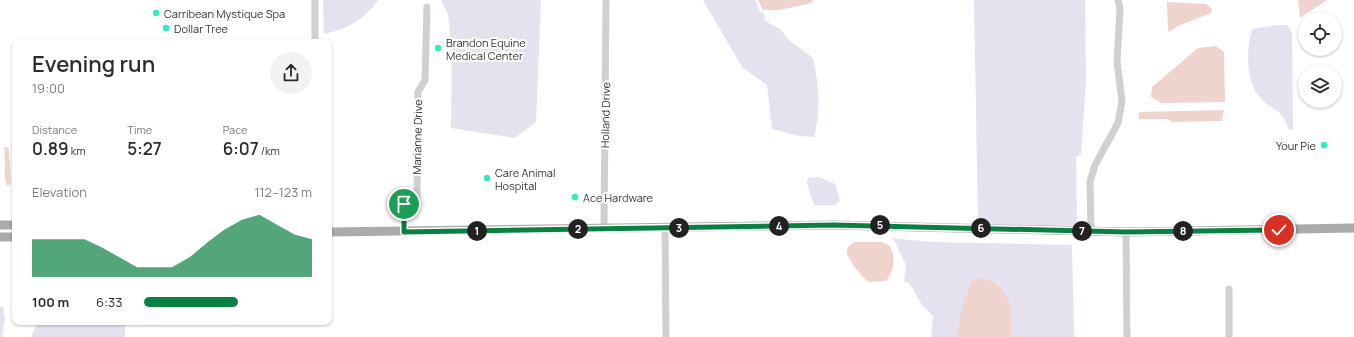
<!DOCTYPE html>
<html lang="en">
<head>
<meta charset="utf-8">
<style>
  :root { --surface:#fff; --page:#f2f2f3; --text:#2b2b33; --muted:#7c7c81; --accent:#0b8043 }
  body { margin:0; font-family:Manrope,sans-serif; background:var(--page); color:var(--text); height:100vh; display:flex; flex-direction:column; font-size:15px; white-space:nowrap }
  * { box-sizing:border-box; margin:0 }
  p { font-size:13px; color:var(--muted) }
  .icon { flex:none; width:22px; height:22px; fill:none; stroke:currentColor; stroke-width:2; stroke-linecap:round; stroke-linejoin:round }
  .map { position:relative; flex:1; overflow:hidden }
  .drawer { position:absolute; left:12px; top:39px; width:320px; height:286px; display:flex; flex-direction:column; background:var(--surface); border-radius:8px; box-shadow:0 1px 3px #0004 }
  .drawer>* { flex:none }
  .tools { position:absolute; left:1298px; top:12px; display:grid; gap:8px }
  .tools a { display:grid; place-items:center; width:44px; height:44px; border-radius:50%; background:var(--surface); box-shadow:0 1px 3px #0004; font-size:20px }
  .pin { position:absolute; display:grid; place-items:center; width:34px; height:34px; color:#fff; margin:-17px; border:2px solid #fff; border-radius:50%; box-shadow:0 1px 4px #0007 }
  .km { position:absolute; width:20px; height:20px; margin:-10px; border-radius:50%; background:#222; color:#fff; font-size:11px; line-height:20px; text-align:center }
  .round { display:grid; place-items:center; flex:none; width:42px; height:42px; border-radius:21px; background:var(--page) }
  .head { display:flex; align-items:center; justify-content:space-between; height:68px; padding:0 20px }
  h1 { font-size:22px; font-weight:600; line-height:30px }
  .figures { display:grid; grid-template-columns:repeat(3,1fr); gap:6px; height:68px; padding:4px 20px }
  .figures div { display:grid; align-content:center }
  .figures b { font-size:17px; font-weight:600 }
  .figures small { font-size:11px; font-weight:400 }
  .figures p { font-size:11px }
  .chart { height:112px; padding:8px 20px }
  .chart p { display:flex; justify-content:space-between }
  .chart svg { width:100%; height:72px; margin-top:4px; fill:var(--accent); opacity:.7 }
  ul { padding:0 20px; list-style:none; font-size:13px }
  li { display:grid; grid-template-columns:64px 48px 1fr; align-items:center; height:30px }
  li i { height:10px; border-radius:5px; background:var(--accent) }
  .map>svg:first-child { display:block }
  .green { fill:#e5e1ef }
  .water { fill:#efd4ce }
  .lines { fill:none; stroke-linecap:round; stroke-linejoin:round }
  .minor { stroke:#d0d0d0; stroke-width:7 }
  .major { stroke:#ababab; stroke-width:9 }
  .route-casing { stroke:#fff; stroke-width:8 }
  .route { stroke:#0b8043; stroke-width:5 }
  .poi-dot { fill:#33ecbc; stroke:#fff; stroke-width:1.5 }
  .labels { text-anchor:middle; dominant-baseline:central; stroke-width:4; stroke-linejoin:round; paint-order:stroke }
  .poi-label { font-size:11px; fill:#333; stroke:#fff; text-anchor:start }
  .street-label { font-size:11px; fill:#333; stroke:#fff }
</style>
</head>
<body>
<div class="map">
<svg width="1354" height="337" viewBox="0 0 1354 337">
  <rect width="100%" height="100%" fill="#fff"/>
  <path class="green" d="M 323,0 L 378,0 C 364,20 347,29 324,34 Z
    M 441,0 L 541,0 L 536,122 L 515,138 L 451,128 L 452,51 L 448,15 Z
    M 703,0 L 755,0 L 760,12 L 764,13 L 765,21 L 780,29 L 790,41 L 813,58 C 819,85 821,110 814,137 L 799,136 L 772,129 L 767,85 L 742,67 Z
    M 974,0 L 1085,0 L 1086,80 L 1081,154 L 1076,157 L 1077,227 L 978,224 Z
    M 1276,25 L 1287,25 L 1292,33 L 1293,130 L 1288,129 C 1283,110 1275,112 1262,100 C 1245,83 1246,50 1252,29 Z
    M 819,177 L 835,184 L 840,201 L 835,205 L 814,205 L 807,183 L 808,178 Z
    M 890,238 L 932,242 L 1072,245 L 1074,337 L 1011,337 L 1011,317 L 958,324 L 958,337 L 931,337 L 933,316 L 922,305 L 910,284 L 904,281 L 906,265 L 894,240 Z
    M 0,307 L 3,307 L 5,319 L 2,337 L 0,337 Z
    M 51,322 L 125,322 L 125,337 L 31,337 L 37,324 L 51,324 Z"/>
  <path class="water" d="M 758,0 L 813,0 L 811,3 L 780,10 L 763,10 Z
    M 1298,0 L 1327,0 L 1300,18 Z
    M 1167,2 L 1206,4 L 1212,9 L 1211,13 L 1178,26 L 1169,32 L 1168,31 Z
    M 1216,46 L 1224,52 L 1225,102 L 1162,103 L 1151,97 L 1152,87 L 1198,48 Z
    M 1224,110 L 1222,121 L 1172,122 L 1167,119 L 1139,119 L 1139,112 Z
    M 4,147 L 7,147 L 9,150 L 11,184 L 7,186 C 3,174 6,160 4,147 Z
    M 855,242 L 882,242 L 890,246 C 896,257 894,272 886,281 L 869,282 C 863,279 846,258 847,251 C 847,246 852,244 855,242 Z
    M 981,278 C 986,280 993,281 996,284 C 1013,296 1011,318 1011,337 L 958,337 C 958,317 964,299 972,281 Z"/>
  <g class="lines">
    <path class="minor" d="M 315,42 L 315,0
      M 665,228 L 666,337
      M 604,229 L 606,0
      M 1091,231 L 1090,182 L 1095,165 L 1118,123 L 1122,101 L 1117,62 L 1120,8 L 1118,0
      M 404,232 L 404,204 L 417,204 L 418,92 L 425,80 L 427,7
      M 1126,232 L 1127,337
      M 1229,337 L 1229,289"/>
    <path class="major" d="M 0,225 L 15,225
      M 329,232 L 833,225 L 1126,232 L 1354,228
      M 0,237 L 15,237"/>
  </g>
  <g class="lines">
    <g class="route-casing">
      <path id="route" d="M 404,204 L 404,232 L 833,225 L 1126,232 L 1279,230"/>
    </g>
    <use href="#route" class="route"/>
  </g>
  <g class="poi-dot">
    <circle cx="156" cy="13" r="4"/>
    <circle cx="166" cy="28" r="4"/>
    <circle cx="438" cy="48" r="4"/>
    <circle cx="1324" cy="145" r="4"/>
    <circle cx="487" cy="178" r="4"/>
    <circle cx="575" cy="197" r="4"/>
  </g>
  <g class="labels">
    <g class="poi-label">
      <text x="164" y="13">Carribean Mystique Spa</text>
      <text x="174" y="28">Dollar Tree</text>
      <text x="446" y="42">Brandon Equine<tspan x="446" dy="13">Medical Center</tspan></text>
      <text x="1316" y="145" text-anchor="end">Your Pie</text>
      <text x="495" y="172">Care Animal<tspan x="495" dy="13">Hospital</tspan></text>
      <text x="583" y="197">Ace Hardware</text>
    </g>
    <g class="street-label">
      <text transform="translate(605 115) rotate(-89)">Holland Drive</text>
      <text transform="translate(417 137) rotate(-89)">Marianne Drive</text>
    </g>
  </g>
</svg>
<div class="tools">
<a><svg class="icon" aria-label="locate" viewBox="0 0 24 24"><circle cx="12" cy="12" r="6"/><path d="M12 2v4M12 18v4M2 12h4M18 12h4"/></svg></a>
<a><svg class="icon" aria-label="layers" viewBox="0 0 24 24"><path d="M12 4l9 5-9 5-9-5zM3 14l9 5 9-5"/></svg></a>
</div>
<div class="pin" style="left:404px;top:204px;background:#1e9e55"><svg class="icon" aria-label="arrive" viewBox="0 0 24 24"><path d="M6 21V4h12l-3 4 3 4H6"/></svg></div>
<div class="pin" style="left:1279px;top:230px;background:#d93025"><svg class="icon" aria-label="check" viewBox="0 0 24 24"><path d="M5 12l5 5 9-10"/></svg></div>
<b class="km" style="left:477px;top:231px">1</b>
<b class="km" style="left:578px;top:229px">2</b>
<b class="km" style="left:679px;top:228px">3</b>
<b class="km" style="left:779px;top:226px">4</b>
<b class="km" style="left:880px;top:225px">5</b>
<b class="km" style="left:981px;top:228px">6</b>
<b class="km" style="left:1082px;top:231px">7</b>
<b class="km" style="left:1183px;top:231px">8</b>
<section class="drawer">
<div class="head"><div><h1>Evening run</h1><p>19:00</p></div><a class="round"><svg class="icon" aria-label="share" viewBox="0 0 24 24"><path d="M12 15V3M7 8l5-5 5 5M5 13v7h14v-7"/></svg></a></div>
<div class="figures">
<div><p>Distance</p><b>0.89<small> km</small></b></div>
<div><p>Time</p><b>5:27</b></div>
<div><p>Pace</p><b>6:07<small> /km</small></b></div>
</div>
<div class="chart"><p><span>Elevation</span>112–123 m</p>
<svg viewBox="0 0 160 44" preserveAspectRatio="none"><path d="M0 44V21L10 21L20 21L30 21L40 26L50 32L60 38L70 38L80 38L90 32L100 23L110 15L120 9L130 6L140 12L150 18L160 21V44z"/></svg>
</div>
<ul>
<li><b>100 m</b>6:33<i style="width:56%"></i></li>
</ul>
</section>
</div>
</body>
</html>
